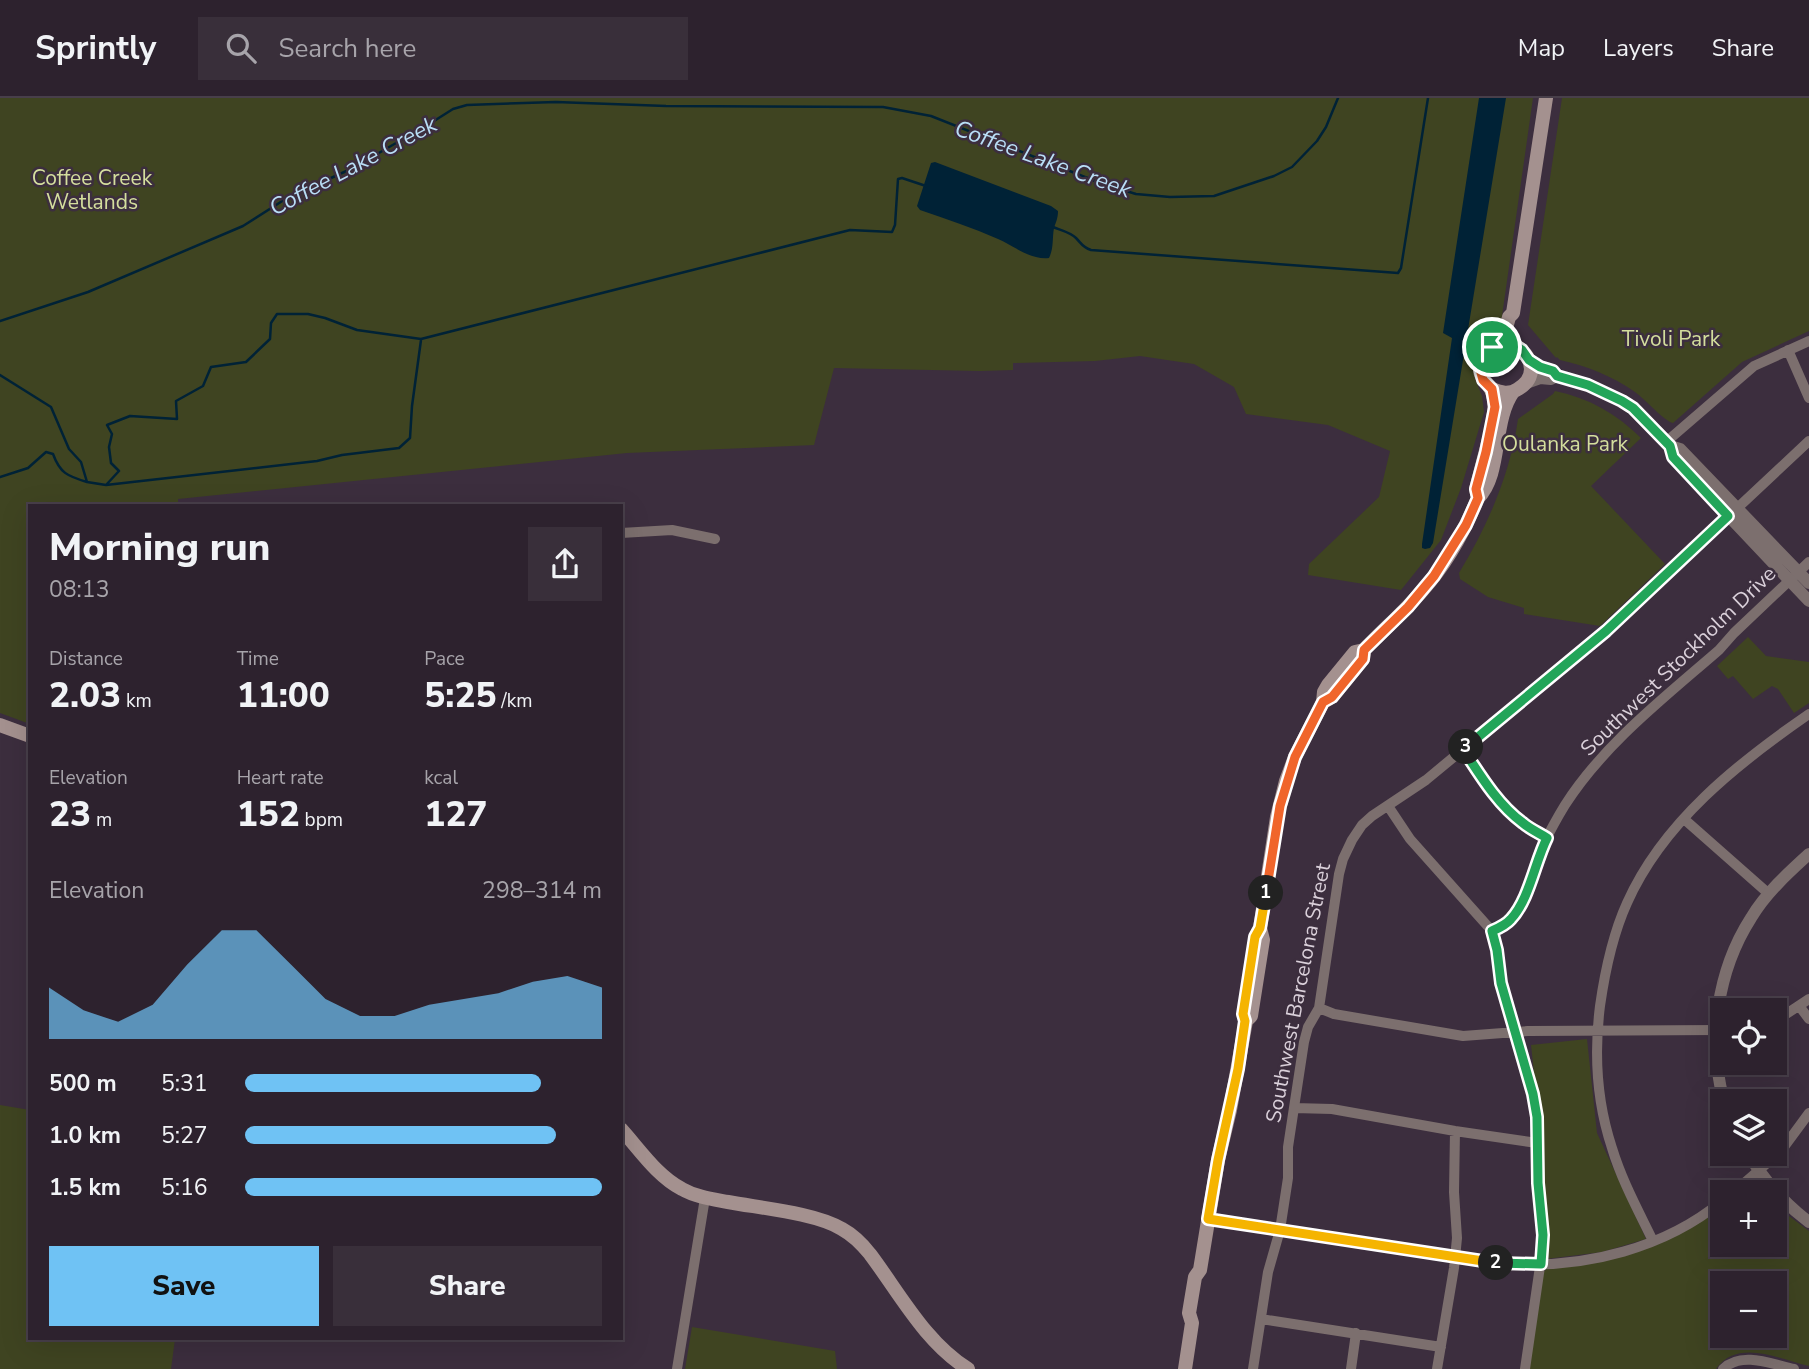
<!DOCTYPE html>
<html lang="en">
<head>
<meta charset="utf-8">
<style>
  :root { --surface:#2d222e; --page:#392f3a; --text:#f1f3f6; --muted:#a7a4aa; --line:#483f4a; --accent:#6fc2f4 }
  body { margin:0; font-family:"Nunito Sans",sans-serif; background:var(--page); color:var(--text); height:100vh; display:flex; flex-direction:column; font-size:26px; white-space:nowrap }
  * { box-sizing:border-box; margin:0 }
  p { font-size:23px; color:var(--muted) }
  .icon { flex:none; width:38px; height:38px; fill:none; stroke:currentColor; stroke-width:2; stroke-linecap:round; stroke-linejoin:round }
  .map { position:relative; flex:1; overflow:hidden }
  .sheet { position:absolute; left:28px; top:406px; width:595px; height:836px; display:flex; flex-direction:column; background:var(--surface); border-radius:0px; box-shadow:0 7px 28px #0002,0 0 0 2px var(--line) }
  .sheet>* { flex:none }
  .tools { position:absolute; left:1710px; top:900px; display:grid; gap:14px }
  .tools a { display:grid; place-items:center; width:77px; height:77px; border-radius:0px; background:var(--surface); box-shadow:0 7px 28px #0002,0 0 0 2px var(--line); font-size:35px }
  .pin { position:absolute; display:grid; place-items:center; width:60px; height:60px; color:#fff; margin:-30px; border:4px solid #fff; border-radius:50%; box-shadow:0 2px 7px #0007 }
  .km { position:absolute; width:35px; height:35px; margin:-18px; border-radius:50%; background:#222; color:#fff; font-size:19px; line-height:35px; text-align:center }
  .round { display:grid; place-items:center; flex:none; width:74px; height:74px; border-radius:0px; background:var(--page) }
  .head { display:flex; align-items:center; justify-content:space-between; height:119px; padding:0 21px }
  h1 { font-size:38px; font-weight:800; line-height:52px }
  .metrics { display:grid; grid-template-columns:repeat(3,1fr); gap:10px; height:119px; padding:7px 21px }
  .metrics div { display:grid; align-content:center }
  .metrics b { font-size:35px; font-weight:800 }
  .metrics small { font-size:19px; font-weight:400 }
  .metrics p { font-size:19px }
  .chart { height:196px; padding:14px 21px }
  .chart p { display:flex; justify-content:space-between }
  .chart svg { width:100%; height:126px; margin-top:7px; fill:var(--accent); opacity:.7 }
  .action { display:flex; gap:14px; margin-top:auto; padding:14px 21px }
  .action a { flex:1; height:80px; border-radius:0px; background:var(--accent); color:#111; font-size:28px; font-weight:800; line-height:80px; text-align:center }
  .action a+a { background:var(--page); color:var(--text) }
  ul { padding:0 21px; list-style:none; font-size:23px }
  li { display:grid; grid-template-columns:112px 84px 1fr; align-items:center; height:52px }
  li i { height:18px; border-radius:9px; background:var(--accent) }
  header { display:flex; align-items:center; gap:42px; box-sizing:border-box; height:98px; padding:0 35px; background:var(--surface); border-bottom:2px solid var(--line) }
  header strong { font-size:33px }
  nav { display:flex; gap:38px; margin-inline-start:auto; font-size:24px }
  .search { width:490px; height:63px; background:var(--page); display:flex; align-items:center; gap:18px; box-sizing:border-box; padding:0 24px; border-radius:0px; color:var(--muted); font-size:26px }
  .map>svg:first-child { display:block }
  .green { fill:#3f4421; fill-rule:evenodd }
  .water { fill:#002236 }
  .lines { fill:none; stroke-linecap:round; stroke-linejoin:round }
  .stream { stroke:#002236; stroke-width:2.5 }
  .minor { stroke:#7c6f6e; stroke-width:10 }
  .tertiary { stroke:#7c6f6e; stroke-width:12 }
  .secondary { stroke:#a4918f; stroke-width:14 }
  .split-1-casing { stroke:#fff; stroke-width:14 }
  .split-2-casing { stroke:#fff; stroke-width:14 }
  .split-3-casing { stroke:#fff; stroke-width:14 }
  .split-4-casing { stroke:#fff; stroke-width:14 }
  .split-1 { stroke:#f0652b; stroke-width:9 }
  .split-2 { stroke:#f5b400; stroke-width:9 }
  .split-3 { stroke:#22a559; stroke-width:9 }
  .split-4 { stroke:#22a559; stroke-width:9 }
  .labels { text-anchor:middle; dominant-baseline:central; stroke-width:5; stroke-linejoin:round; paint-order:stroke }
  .park-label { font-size:21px; fill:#d4de9d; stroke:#3c2e3e }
  .street-label { font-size:21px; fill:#dad0da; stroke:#3c2e3e }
  .water-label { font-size:23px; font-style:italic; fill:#b9def6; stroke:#3c2e3e }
</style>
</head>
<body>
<header>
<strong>Sprintly</strong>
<div class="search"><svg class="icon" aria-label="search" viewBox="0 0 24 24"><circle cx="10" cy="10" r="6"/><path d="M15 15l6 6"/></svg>Search here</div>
<nav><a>Map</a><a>Layers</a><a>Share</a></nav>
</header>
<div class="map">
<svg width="1809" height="1271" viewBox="0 0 1809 1271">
  <rect width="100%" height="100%" fill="#3c2e3e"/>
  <path class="green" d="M 0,0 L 1533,0 L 1501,225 L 1496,238 L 1485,247 L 1474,269 L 1475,281 L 1482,298 L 1484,314 L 1461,390 L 1441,442 L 1401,492 L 1308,477 L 1309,466 L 1379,399 L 1390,353 L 1328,327 L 1246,316 L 1234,289 L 1194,266 L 1140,258 L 1095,263 L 1013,265 L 1013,272 L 980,273 L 834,270 L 814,347 L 627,355 L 178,401 L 178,408 L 30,408 L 30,626 L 0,615 Z
    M 1562,0 L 1809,0 L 1809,233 L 1742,264 L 1673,325 C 1664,323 1646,302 1635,294 C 1612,278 1587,268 1560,262 L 1557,259 L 1556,260 L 1528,227 Z
    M 1555,293 C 1589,300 1617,316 1641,340 L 1591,388 L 1665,466 L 1600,528 L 1524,516 L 1524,510 L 1488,499 L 1460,481 L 1459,475 C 1488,427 1510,377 1518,321 L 1553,296 Z
    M 1748,539 L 1766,558 L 1809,564 L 1809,605 L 1794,615 L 1778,591 L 1772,588 L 1753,601 L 1733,578 L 1728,581 L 1717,568 Z
    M 1587,941 L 1597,1035 L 1646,1141 L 1602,1154 L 1546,1161 L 1541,1088 L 1539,1020 L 1531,947 Z
    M 0,1007 L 30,1012 L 30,1241 L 175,1241 L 171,1271 L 0,1271 Z
    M 1775,1102 L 1789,1118 L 1809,1133 L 1809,1268 C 1780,1261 1737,1240 1716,1271 L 1529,1271 L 1543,1175 L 1547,1170 L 1586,1165 L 1694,1128 L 1722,1109 L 1722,1146 L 1774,1146 ZM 1722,1185 L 1774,1185 L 1774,1237 L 1722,1237 Z
    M 692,1229 L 835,1253 L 837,1271 L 685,1271 Z"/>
  <path class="water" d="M 1479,0 L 1506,0 L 1433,445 L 1430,450 L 1425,451 L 1422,450 L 1422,446 L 1452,240 L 1443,235 Z
    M 935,64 L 1051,108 L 1058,113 C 1058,120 1056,124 1054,130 C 1052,141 1054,150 1049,160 C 1030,162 1014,148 998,141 C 973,130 946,121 920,112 L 917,108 L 931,65 Z"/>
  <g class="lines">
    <path class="stream" d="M 1053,129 C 1060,132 1070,134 1076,140 C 1082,146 1082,149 1091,152 L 1398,175 L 1401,170 L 1428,0
      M 0,223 L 88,194 L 243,128 L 287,100 L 353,70 L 434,23 L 453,11 L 467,7 L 556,4 L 666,8 L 883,9 L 931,18 L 1100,85 L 1136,96 L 1170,99 L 1214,98 L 1274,78 L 1292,69 L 1317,43 L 1326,29 L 1338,0
      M 0,277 L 51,309 L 69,351 L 81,364 L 87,384 L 106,387 L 119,373 L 111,365 L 109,349 L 112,336 L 107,327 L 130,318 L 177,321 L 176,303 L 203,288 L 211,269 L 246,264 L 270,241 L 271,225 L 277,216 L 308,216 L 325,220 L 357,232 L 421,241 L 850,132 L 892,134 L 895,127 L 898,81 L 902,80 L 926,88
      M 0,379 L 28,370 L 46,354 L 53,356 C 60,375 67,378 87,384
      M 106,387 L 317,363 L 342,357 L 399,350 L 410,340 L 412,308 L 421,242"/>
    <path class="minor" d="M 1788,252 L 1809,300
      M 1666,344 L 1754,268 L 1809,243
      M 621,435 L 672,432 L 715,441
      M 1463,651 C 1480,677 1498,707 1523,725 C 1530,731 1539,735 1547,740
      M 1388,708 L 1410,741 L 1492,833 L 1497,851 L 1501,885 L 1533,996 L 1537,1019 L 1538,1085 L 1543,1148 L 1525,1271
      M 1684,721 L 1769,796
      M 1492,833 C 1527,816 1528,781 1542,749 C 1549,735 1557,720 1565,707 C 1604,646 1665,599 1719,552 L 1734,535 L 1809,464
      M 1800,909 L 1809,921
      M 1319,910 L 1334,916 L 1463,938 L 1528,933 L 1721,932
      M 1774,924 L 1809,901
      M 1294,1010 L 1332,1011 L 1455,1033 L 1537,1045
      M 1734,1094 L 1781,1053 L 1809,1015
      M 1208,1121 C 1262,1130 1317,1136 1371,1145 C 1396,1149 1420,1152 1445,1156 C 1467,1160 1490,1165 1513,1166 C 1586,1170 1665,1150 1722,1103
      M 1653,1143 C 1638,1112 1622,1083 1612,1050 C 1597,1005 1594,956 1600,908 C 1605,873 1612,838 1627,805 C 1663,724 1738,665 1809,616
      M 1261,1221 L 1441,1249
      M 677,1271 L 705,1100
      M 1253,1271 L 1268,1174 L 1280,1132 L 1288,1080 L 1288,1049 L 1304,944 L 1308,929 L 1319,910 L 1339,776 L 1343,761 L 1352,742 L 1362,727 L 1372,718 L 1426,682 L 1606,533 L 1809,343
      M 1351,1271 L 1356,1235
      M 1437,1271 L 1454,1170 L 1457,1140 L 1454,1094 L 1455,1033
      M 1723,1271 C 1741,1253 1772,1266 1794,1271"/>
    <path class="tertiary" d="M 1529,262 L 1540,269 L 1553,273 L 1557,278 L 1588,287 L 1622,303 L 1633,311 L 1670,348 L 1680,351 L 1809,485
      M 1526,285 L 1540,280 L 1551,281 L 1557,278
      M 1670,348 L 1673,359 L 1809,503
      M 1724,1003 C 1707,943 1717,873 1751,820 C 1766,795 1788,775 1809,756
      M 1748,1055 C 1764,1083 1784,1105 1809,1124"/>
    <path class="secondary" d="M 1498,246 L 1505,234 L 1509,219 L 1513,215 L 1546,0
      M 1492,291 C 1501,295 1509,297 1518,291 C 1556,268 1500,220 1483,260 C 1474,279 1488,282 1492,294 C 1496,303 1495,312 1493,321
      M 1477,396 L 1476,391 L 1489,341
      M 1323,604 L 1332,599 L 1363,561 L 1364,552
      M 0,627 L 30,638
      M 621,1031 C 640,1052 657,1078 682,1091 C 696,1099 712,1101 728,1104 C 760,1110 816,1115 842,1131 C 853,1137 862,1146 870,1156 C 900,1196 925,1244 968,1271
      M 1185,1271 L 1192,1225 L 1189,1215 L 1195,1179 L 1200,1172 L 1218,1062 L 1230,1012 L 1246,923 L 1251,918 L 1263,842 L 1260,830 L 1277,719 L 1286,683 L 1295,659 L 1323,604 L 1324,594 L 1328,587 L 1355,554 L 1364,552 C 1383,532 1404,514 1422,493 C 1446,466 1464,434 1478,400 C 1502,376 1492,323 1513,294"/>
  </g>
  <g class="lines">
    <g class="split-1-casing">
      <path id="split-1" d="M 1266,795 L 1280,708 L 1295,659 L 1323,604 L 1332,599 L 1363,561 L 1364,552 L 1408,509 L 1434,478 L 1466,427 L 1478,400 L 1476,391 L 1486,354 L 1495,309 L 1492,291 L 1483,282 L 1480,271 L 1483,260 L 1492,249"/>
    </g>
    <g class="split-2-casing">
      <path id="split-2" d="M 1266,795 L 1260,830 L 1255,839 L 1243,916 L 1245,923 L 1238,971 L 1218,1062 L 1208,1121 L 1496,1165"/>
    </g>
    <g class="split-3-casing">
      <path id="split-3" d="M 1466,649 L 1463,651 C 1480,677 1498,707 1523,725 C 1530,731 1539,735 1547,740 C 1535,764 1529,802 1511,821 C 1506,827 1499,830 1492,833 L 1497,852 L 1501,885 L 1533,996 L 1537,1019 L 1538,1085 L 1543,1137 L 1541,1166 L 1496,1165"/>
    </g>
    <g class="split-4-casing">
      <path id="split-4" d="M 1466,649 L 1606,533 L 1728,418 L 1673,359 L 1670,348 L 1633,310 L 1622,303 L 1588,287 L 1557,278 L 1553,273 L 1540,269 L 1529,262 L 1522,252 L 1514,247 L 1502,245 L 1492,249"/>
    </g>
    <use href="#split-1" class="split-1"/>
    <use href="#split-2" class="split-2"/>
    <use href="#split-3" class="split-3"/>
    <use href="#split-4" class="split-4"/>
  </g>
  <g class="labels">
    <g class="park-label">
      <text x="92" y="80">Coffee Creek<tspan x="92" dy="24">Wetlands</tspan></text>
      <text x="1671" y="241">Tivoli Park</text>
      <text x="1565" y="346">Oulanka Park</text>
    </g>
    <g class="street-label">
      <text transform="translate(1678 563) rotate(-44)">Southwest Stockholm Drive</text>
      <text transform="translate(1298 895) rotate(-79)">Southwest Barcelona Street</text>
    </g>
    <g class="water-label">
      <text transform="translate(1043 61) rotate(20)">Coffee Lake Creek</text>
      <text transform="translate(353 68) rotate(-28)">Coffee Lake Creek</text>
    </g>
  </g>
</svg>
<div class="tools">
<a><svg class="icon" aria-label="locate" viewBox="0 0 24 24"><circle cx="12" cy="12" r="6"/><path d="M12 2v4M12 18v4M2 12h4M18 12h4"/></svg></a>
<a><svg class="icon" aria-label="layers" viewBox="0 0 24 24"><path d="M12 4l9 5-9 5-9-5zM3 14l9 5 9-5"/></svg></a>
<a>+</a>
<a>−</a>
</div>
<div class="pin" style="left:1492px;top:249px;background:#1e9e55"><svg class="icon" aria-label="arrive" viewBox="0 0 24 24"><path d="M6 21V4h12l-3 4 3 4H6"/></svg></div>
<b class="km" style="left:1266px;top:795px">1</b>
<b class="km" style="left:1496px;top:1165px">2</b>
<b class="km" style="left:1466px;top:649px">3</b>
<section class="sheet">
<div class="head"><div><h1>Morning run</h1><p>08:13</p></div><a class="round"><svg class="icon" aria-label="share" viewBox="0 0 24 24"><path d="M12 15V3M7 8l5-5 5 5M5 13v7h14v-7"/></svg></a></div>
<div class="metrics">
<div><p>Distance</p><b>2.03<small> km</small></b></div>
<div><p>Time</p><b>11:00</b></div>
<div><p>Pace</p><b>5:25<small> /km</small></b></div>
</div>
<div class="metrics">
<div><p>Elevation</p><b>23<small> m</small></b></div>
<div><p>Heart rate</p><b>152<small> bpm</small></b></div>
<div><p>kcal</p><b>127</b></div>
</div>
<div class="chart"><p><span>Elevation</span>298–314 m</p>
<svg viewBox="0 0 160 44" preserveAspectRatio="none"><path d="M0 44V26L10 34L20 38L30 32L40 18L50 6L60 6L70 18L80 30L90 36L100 36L110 32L120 30L130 28L140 24L150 22L160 26V44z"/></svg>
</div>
<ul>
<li><b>500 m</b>5:31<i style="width:83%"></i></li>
<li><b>1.0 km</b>5:27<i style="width:87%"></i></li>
<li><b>1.5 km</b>5:16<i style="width:100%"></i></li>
</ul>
<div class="action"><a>Save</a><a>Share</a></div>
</section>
</div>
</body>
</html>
